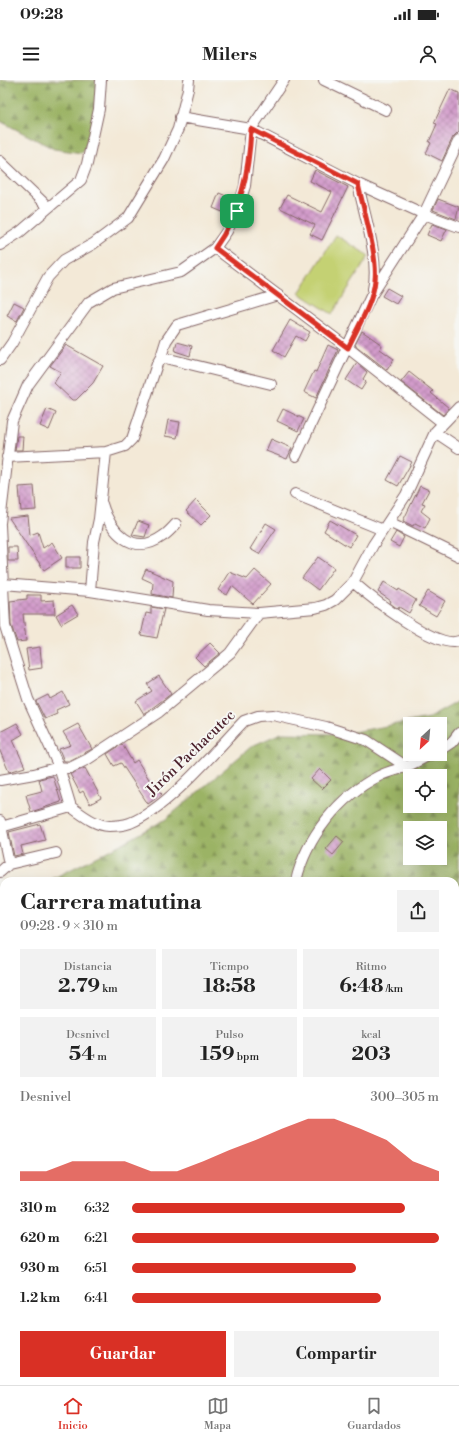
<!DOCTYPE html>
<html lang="es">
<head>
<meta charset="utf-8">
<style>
  :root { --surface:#fff; --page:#f2f2f2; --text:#222; --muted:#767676; --line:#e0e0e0; --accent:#d93025 }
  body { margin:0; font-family:"Libre Bodoni",serif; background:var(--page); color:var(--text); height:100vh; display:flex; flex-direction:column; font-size:15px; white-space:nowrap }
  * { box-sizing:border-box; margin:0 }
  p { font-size:13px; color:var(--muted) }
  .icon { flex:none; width:22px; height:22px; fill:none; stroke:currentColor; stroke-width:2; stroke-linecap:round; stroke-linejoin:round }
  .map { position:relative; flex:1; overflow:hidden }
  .panel { position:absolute; left:0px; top:797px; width:459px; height:508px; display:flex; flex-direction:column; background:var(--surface); border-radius:12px 12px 0 0; box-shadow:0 4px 16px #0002 }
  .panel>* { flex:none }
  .needle { width:26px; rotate:206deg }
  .fabs { position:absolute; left:403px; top:637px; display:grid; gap:8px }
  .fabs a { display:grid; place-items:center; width:44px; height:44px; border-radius:0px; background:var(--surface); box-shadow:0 4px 16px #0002; font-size:20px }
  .pin { position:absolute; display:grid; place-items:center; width:34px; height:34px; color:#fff; margin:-17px; border-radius:8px; box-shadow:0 2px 6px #0006 }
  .round { display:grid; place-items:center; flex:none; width:42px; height:42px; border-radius:0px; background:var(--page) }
  .summary { display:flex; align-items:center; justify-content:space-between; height:68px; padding:0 20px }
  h1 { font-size:22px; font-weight:800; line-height:30px }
  .metrics { display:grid; grid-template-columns:repeat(3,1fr); gap:6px; height:68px; padding:4px 20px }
  .metrics div { display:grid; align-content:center; border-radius:0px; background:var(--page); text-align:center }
  .metrics b { font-size:20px; font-weight:800 }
  .metrics small { font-size:11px; font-weight:400 }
  .metrics p { font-size:11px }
  .chart { height:112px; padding:8px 20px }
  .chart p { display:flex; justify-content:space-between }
  .chart svg { width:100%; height:72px; margin-top:4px; fill:var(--accent); opacity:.7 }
  .action { display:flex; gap:8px; margin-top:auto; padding:8px 20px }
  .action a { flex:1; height:46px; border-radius:0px; background:var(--accent); color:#fff; font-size:16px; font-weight:800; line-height:46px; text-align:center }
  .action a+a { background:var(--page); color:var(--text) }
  ul { padding:0 20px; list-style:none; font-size:13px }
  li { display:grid; grid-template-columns:64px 48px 1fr; align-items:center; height:30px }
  li i { height:10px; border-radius:5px; background:var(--accent) }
  .status { display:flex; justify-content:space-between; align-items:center; height:28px; padding:0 20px; background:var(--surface); direction:ltr }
  .status svg { height:11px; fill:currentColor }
  header { display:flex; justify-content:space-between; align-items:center; height:52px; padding:0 20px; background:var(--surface); font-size:18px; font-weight:800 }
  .menu { display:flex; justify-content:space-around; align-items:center; height:56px; border-top:1px solid var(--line); background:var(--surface); font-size:11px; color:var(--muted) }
  .menu a { display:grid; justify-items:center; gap:2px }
  .menu .selected { color:var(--accent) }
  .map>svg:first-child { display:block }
  .forest { fill:url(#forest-firs); stroke:#726948; fill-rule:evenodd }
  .park { fill:#c4d173; stroke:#87784f }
  .building { fill:url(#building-cross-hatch) }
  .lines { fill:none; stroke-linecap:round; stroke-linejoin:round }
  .minor-casing { stroke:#856667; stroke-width:12 }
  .minor { stroke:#fff; stroke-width:10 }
  .route-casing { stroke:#fff; stroke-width:8 }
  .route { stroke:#d93025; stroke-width:5 }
  .labels { text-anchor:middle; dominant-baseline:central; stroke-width:4; stroke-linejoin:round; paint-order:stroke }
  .street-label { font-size:15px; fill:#4a1f2b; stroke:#f6f6f2 }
</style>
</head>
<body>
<div class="status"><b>09:28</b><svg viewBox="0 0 49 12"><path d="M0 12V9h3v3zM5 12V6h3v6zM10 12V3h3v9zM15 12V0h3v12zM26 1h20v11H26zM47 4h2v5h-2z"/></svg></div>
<header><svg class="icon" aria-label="menu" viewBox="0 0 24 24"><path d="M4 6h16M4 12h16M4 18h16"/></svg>Milers<svg class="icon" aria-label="person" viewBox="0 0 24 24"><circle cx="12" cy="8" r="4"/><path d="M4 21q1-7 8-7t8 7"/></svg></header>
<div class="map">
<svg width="459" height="1305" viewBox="0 0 459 1305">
  <defs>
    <pattern id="forest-firs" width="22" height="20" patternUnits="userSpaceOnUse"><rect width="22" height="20" fill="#9bb365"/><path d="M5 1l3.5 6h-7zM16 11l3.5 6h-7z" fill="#809153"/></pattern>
    <pattern id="building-cross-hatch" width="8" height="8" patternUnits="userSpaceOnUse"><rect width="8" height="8" fill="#d29bca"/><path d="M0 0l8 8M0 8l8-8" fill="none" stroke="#ac7ea4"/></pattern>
  </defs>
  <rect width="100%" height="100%" fill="#f6f6f2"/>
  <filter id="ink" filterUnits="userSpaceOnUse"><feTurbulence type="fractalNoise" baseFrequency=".025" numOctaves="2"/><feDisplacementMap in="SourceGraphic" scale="8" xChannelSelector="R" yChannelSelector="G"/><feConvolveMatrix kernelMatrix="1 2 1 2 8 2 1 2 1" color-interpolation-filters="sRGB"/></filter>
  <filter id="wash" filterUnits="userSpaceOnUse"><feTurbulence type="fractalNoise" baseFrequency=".012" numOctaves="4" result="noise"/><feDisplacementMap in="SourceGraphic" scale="16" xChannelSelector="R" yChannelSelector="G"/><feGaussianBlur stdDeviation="0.9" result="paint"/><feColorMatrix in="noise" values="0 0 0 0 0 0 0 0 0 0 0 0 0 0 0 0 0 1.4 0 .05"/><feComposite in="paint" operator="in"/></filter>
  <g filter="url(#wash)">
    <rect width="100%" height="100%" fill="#f3e9d7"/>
    <path class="forest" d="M 0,0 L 102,0 L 96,44 L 82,73 L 54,69 L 0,41 Z
      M 459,621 L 459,887 L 455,889 L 455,801 L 48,801 L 127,761 L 166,739 L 252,666 L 281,653 L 343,654 L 429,638 ZM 410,644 L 440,644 L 440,674 L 410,674 ZM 410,696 L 440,696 L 440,726 L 410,726 ZM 410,748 L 440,748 L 440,778 L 410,778 Z
      M 0,829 L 4,829 L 4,1055 L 0,1057 Z
      M 455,1236 L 459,1239 L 459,1305 L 96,1305 L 97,1301 L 455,1301 Z"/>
    <path class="park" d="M 336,155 L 369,176 L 332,234 L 299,213 Z"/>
    <g id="blocks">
      <path class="building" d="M 450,9 L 459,13 L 459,51 L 453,57 L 442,81 L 426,73 L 431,63 L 429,62 L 437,44 L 434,43 Z
        M 315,90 L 348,107 L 322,160 L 310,154 L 315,145 L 280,128 L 287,115 L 322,132 L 332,112 L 310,101 Z
        M 219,113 L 231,118 L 225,133 L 213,128 Z
        M 438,119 L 459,127 L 456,139 L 433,130 Z
        M 432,144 L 447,149 L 441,161 L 427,155 Z
        M 387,208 L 401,216 L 396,224 L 382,216 Z
        M 14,222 L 24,227 L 17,241 L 7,236 Z
        M 290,240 L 310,252 L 305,261 L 296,256 L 284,277 L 273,270 Z
        M 362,251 L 382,265 L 380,269 L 394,279 L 387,290 L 355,265 Z
        M 177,262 L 192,266 L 190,276 L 175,271 Z
        M 66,265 L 103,286 L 93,303 L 76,320 L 72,320 L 54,303 L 61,292 L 50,286 Z
        M 328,265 L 338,270 L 316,318 L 304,312 L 314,291 L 316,292 Z
        M 357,283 L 367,292 L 363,299 L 366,302 L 361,310 L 346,300 Z
        M 409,292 L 433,311 L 431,313 L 449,328 L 443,335 L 401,302 Z
        M 47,329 L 56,333 L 49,350 L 40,346 Z
        M 283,329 L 304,339 L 298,351 L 277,341 Z
        M 168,340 L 180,342 L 177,358 L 165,356 Z
        M 17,356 L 23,356 L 22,370 L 15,370 Z
        M 271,359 L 292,368 L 287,379 L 266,371 Z
        M 400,376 L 412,382 L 398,406 L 387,400 Z
        M 34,406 L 36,430 L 21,431 L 19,407 Z
        M 420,406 L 429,410 L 422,423 L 425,424 L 421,431 L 430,438 L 425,448 L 415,443 L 413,446 L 403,441 Z
        M 196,420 L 211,435 L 201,445 L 186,431 Z
        M 28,436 L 30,455 L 38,452 L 43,468 L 52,462 L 62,478 L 44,490 L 9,438 Z
        M 330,440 L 356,455 L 349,467 L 324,451 Z
        M 138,441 L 149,445 L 145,457 L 132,455 Z
        M 266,443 L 276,449 L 259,474 L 250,469 Z
        M 396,452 L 404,457 L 399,467 L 390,462 Z
        M 8,467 L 17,467 L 18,481 L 8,481 Z
        M 66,477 L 80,477 L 80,488 L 66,488 Z
        M 318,477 L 334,488 L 318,510 L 302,498 Z
        M 146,489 L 173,501 L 172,518 L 152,514 L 153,503 L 142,498 Z
        M 255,490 L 271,504 L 253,524 L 232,506 L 227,515 L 218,510 L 229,492 L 247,499 Z
        M 384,502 L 398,511 L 399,509 L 416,520 L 409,533 L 399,527 L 398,529 L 390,523 L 391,521 L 378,512 Z
        M 428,511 L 445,521 L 436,536 L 419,526 Z
        M 27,515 L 41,515 L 41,521 L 54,520 L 55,534 L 23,534 L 26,561 L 17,562 L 11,545 L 10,521 L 27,519 Z
        M 72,525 L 78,534 L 61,544 L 56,535 Z
        M 151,527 L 164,529 L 157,558 L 141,555 L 146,533 L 151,534 Z
        M 210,563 L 220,573 L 204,586 L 195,577 Z
        M 40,567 L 42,588 L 29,590 L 26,569 Z
        M 159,596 L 171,614 L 144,634 L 136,621 L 152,611 L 147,604 Z
        M 63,612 L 69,624 L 56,630 L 57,634 L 45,639 L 36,621 L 48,615 L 50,619 Z
        M 17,643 L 23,654 L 13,660 L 25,687 L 9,692 L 0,671 L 0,652 Z
        M 78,644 L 92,669 L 69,681 L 64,681 L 59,669 L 71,665 L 63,652 Z
        M 122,664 L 133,683 L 137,680 L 152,704 L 162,714 L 148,724 L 121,683 L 114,686 L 107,674 Z
        M 85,688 L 101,718 L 90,724 L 83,711 L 80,713 L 70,694 Z
        M 320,689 L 331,700 L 322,709 L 311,699 Z
        M 53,696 L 61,722 L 31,732 L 26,715 L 42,711 L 39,699 Z
        M 40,744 L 45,760 L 21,766 L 23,774 L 14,776 L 9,752 Z
        M 337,756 L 344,762 L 333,775 L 326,769 Z"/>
    </g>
  </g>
  <g filter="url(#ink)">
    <use href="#blocks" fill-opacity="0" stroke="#856667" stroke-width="1"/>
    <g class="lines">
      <g class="minor-casing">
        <path id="minor" d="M 324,0 L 386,30
          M 180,37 L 251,49 L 358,104 L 424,134 L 459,147
          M 0,81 L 48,127
          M 358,104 C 364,134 380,180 373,209
          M 0,165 L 20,152 L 81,100 L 87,84 L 99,29 L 101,0
          M 215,168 L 348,268 L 443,343
          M 161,277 L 166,261 L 177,245 L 278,215
          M 0,280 L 12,263 L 48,197 L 64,180 L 93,164 L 128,138 L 164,79 L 178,49 L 188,9 L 189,0
          M 435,352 L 459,368
          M 296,376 L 371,216 L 424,134 L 459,60
          M 7,377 L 106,372
          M 295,414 L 383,450
          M 102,424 C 110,451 133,478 163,456 C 168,453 172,448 176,444
          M 389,442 L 459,476
          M 0,443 L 12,341 L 28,305 L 89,222 L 113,208 L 181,192 L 215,168 L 227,151 L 237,131 L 245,106 L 251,49 L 284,0
          M 0,445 L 5,546 L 28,619 L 59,687 L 71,727 C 83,735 94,745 109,746 C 116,746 124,745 130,743 C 168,728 215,671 244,641 L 258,636 L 273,635 L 326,647 L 366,660 L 407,687
          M 353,502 C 370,517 437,570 459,561
          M 3,504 L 90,511 L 208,530 L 259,533
          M 90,511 L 94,462 L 99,439 L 106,372 L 125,366 L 132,359 L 157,284 L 161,277 L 271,304
          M 440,670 L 452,662 L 459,653
          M 0,700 L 34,694 L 59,687 L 70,688 L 88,679 L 159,632 L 230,573 L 259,533 L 315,528 L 326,525 L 335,520 L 353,502 L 373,465 L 406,415 L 435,352 L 459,327
          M 0,741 L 9,784
          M 1,747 L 71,727
          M 0,792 L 9,784 L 56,773
          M 296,801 C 306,758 339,716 379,696 C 387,692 396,690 405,687 C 414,684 423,678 432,674
          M 455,898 L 459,895
          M 455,1135 L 459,1136
          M 0,1137 L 4,1135
          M 455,1187 L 459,1190
          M 0,1197 L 4,1199
          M 88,1305 L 91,1301"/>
      </g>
      <use href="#minor" class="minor"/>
    </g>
  </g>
  <g class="lines" filter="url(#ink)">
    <g class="route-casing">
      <path id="route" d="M 251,49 L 358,104 C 363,128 378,176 375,200 C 373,223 358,246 348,268 L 215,168 C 241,132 249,92 251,49 Z"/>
    </g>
    <use href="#route" class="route"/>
  </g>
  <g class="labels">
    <g class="street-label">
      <text transform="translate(191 673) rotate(-44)">Jirón Pachacutec</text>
    </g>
  </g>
</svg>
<div class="fabs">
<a><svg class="needle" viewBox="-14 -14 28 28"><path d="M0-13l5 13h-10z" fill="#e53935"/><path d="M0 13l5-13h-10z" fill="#767676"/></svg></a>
<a><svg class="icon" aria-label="locate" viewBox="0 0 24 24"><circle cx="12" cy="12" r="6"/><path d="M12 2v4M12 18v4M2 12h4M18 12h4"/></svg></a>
<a><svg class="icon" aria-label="layers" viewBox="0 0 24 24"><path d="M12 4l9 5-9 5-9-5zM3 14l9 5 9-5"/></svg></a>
</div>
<div class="pin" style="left:237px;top:131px;background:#1e9e55"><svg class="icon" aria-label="arrive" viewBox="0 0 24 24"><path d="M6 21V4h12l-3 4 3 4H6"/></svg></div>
<section class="panel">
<div class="summary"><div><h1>Carrera matutina</h1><p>09:28 · 9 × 310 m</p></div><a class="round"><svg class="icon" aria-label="share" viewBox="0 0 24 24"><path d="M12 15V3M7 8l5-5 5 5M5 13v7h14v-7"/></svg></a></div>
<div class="metrics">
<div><p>Distancia</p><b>2.79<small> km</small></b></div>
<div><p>Tiempo</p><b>18:58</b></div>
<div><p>Ritmo</p><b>6:48<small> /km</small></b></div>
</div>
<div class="metrics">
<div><p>Desnivel</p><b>54<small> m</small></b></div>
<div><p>Pulso</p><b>159<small> bpm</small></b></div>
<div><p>kcal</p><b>203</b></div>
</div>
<div class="chart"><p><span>Desnivel</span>300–305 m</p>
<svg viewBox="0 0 160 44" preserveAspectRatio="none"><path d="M0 44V38L10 38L20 32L30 32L40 32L50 38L60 38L70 32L80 25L90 19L100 12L110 6L120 6L130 12L140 19L150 32L160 38V44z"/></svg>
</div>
<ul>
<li><b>310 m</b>6:32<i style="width:89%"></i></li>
<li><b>620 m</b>6:21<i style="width:100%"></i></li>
<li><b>930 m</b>6:51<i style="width:73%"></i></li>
<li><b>1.2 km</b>6:41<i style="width:81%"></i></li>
</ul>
<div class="action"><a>Guardar</a><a>Compartir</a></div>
</section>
</div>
<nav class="menu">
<a class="selected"><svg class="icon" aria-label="home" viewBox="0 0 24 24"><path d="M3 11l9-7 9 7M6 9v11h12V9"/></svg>Inicio</a>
<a><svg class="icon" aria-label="map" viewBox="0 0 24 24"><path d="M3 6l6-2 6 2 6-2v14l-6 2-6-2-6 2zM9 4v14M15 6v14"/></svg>Mapa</a>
<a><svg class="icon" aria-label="saved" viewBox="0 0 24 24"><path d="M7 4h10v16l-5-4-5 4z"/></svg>Guardados</a>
</nav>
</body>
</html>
